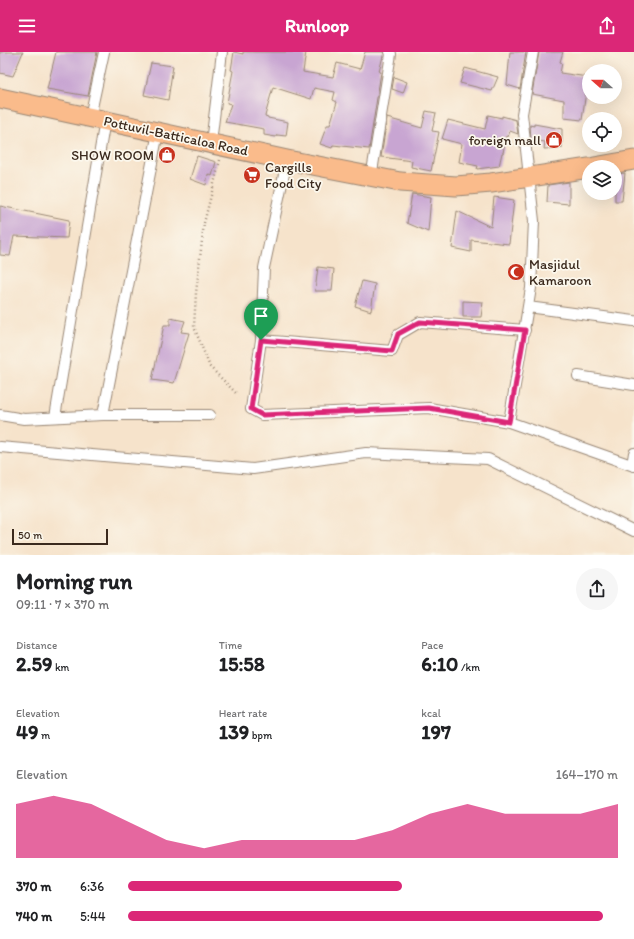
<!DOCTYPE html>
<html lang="en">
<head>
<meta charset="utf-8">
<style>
  :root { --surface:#fff; --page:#f6f6f6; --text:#202124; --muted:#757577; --accent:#db2777 }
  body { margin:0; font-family:Itim,sans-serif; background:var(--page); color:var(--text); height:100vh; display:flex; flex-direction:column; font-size:15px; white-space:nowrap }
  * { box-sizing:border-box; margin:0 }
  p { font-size:13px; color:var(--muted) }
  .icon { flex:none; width:22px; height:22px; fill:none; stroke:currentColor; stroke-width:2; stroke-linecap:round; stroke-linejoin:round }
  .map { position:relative; height:503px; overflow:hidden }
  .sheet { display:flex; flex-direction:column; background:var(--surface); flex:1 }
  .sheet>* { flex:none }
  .needle { width:26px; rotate:291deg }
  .fabs { position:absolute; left:582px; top:12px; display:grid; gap:8px }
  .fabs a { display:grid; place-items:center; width:40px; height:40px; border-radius:50%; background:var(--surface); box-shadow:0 4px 16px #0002; font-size:20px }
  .scale { position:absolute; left:12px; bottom:10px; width:96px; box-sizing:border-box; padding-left:4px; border:2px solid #3b2a1e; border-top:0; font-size:11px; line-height:14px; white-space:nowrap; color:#3b2a1e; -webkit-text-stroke:3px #fbf7ec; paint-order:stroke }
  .pin { position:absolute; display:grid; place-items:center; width:34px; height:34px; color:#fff; margin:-41px -17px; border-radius:50% 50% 50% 0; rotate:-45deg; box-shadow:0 0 4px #0007 }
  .pin .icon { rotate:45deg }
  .round { display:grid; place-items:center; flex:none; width:42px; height:42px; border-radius:21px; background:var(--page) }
  .summary { display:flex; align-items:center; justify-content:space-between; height:68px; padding:0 16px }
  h1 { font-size:22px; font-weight:700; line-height:30px }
  .metrics { display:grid; grid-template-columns:repeat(3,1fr); gap:6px; height:68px; padding:4px 16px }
  .metrics div { display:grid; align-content:center }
  .metrics b { font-size:20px; font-weight:700 }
  .metrics small { font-size:11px; font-weight:400 }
  .metrics p { font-size:11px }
  .chart { height:112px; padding:8px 16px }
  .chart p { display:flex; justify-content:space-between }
  .chart svg { width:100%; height:72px; margin-top:4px; fill:var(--accent); opacity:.7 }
  ul { padding:0 16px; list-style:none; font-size:13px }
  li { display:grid; grid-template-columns:64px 48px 1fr; align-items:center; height:30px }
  li i { height:10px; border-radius:5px; background:var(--accent) }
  header { display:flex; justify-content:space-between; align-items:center; height:52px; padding:0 16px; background:var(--accent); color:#fff; font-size:18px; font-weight:700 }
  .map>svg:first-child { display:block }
  .building { fill:#c8a5d2 }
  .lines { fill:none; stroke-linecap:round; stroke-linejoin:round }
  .street-casing { stroke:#988674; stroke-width:12 }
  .highway-casing { stroke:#988674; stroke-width:21 }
  .path { stroke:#988674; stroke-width:2.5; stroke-dasharray:1 3; stroke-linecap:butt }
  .street { stroke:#fff; stroke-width:10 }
  .highway { stroke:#fabb8b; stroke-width:19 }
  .route-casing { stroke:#fff; stroke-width:8 }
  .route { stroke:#db2777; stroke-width:5 }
  .labels { text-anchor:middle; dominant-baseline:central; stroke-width:3.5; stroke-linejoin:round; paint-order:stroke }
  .street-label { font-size:14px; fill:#3b2a1e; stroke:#fbf7ec }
  .poi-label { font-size:14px; fill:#3b2a1e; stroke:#fbf7ec; text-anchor:end }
</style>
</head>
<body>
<header><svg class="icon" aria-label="menu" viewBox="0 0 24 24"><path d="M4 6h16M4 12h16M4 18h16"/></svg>Runloop<svg class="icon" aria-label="share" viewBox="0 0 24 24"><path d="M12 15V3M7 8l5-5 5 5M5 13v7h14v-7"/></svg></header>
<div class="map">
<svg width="634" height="503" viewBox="0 0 634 503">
  <rect width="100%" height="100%" fill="#fbf7ec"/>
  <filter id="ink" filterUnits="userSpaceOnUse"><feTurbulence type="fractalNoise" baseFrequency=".025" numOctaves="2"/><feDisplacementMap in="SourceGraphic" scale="8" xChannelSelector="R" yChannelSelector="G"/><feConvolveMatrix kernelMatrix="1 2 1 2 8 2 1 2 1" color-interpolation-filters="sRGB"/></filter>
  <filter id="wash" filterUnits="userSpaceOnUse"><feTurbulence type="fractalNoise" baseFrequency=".012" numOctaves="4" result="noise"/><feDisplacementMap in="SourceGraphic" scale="16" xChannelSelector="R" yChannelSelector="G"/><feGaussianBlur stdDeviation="0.9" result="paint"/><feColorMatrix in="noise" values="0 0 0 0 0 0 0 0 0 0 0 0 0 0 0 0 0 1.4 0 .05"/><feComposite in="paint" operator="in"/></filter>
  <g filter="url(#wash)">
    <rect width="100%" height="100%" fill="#f6e3cb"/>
    <g id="blocks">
      <path class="building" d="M 0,0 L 23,0 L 13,24 L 0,21 Z
        M 56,0 L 97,0 L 88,44 L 47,37 Z
        M 234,0 L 243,2 L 243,0 L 306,0 L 303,20 L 333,25 L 337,11 L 360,17 L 365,0 L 384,0 L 379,20 L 381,20 L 369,97 L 333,93 L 332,96 L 320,92 L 327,73 L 330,73 L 337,50 L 333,48 L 335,40 L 314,36 L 311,47 L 273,35 L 265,64 L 268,65 L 268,66 L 288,70 L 286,84 L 277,83 L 276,85 L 264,83 L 264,77 L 225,70 L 231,52 L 227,51 L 233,19 L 231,18 Z
        M 510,0 L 526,0 L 520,37 L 507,33 Z
        M 539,0 L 563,0 L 560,10 L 562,11 L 560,21 L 588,25 L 582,68 L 564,66 L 564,48 L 532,42 Z
        M 151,11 L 173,14 L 168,48 L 144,43 Z
        M 465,16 L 498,25 L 492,39 L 460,31 Z
        M 394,25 L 407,30 L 403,41 L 392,37 Z
        M 426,59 L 436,61 L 432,79 L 439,80 L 431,119 L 411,115 L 412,109 L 381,105 L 387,66 L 422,76 Z
        M 488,63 L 502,66 L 502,64 L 516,68 L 518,82 L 510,79 L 508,85 L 506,84 L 503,101 L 502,101 L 499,114 L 477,117 L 478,114 L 459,110 L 462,92 L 442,87 L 448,68 L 485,77 Z
        M 534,72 L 562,77 L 562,96 L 544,97 L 545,90 L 531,88 L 530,73 L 534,74 Z
        M 197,104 L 216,110 L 212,124 L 208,122 L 206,133 L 190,127 Z
        M 625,121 L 622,149 L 615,149 L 615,122 Z
        M 569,130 L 569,152 L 547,150 L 548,133 Z
        M 412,142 L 431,145 L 428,180 L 407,171 Z
        M 494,145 L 514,148 L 509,192 L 471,188 L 471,200 L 452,196 L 457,159 L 491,175 Z
        M 0,154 L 69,168 L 67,186 L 14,184 L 10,204 L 0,203 Z
        M 318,215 L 334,217 L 332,239 L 315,239 Z
        M 362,229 L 375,232 L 371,259 L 355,254 Z
        M 463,249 L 483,250 L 481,265 L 463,265 Z
        M 170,266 L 185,269 L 181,280 L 189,281 L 174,331 L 152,328 L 164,273 L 170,273 Z"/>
    </g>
  </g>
  <g filter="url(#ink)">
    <use href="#blocks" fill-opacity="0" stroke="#988674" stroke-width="1"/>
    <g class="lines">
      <g class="street-casing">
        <path id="street" d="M 90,65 L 104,0
          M 211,91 L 222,0
          M 287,108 L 264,216 L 261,288 L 251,357 L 262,363 L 429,356 L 509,370 L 634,414
          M 371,126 L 391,2 L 390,0
          M 528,255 L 634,269
          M 261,288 L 392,299 L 398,283 L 420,270 L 525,278
          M 578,324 L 634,333
          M 0,363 L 24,367 L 103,363 L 210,363
          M 103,363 L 158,80
          M 55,365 L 105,68
          M 509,370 L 531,236 L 534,169 L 522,62 L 533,0
          M 0,395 L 253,417 L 366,401 L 488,407 L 634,479
          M 632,413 L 634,401"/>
      </g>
      <g class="highway-casing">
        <path id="highway" d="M 0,46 L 287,108 L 400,130 L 456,134 L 491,131 L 589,116
          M 594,115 L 634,108"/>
      </g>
      <path class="path" d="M 220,108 L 204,171 L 196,241 L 194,275 L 210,315 L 236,341"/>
      <use href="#street" class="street"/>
      <use href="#highway" class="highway"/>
    </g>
  </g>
  <g class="lines" filter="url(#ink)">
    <g class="route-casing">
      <path id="route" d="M 420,270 L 525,278 L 509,370 L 429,356 L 262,363 L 251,357 L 261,288 L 392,299 L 398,282 Z"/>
    </g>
    <use href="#route" class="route"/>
  </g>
  <defs>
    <g id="shop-disc" transform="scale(0.9)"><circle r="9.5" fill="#c8321e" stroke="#fbf7ec"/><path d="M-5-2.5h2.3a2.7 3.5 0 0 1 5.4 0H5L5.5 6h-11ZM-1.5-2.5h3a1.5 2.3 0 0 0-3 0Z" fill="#fff"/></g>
    <g id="supermarket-disc" transform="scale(0.9)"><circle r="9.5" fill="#c8321e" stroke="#fbf7ec"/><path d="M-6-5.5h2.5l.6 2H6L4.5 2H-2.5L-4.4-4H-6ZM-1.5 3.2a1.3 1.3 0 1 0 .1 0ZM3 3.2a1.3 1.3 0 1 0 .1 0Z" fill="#fff"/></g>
    <g id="mosque-disc" transform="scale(0.9)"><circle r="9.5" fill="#c8321e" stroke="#fbf7ec"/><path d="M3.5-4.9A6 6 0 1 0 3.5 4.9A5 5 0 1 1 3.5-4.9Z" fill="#fff"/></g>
  </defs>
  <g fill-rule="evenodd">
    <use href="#shop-disc" x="554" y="88"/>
    <use href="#shop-disc" x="167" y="103"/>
    <use href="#supermarket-disc" x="252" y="123"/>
    <use href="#mosque-disc" x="516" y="220"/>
  </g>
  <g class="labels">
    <g class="street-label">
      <text transform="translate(176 84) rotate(12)">Pottuvil-Batticaloa Road</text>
    </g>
    <g class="poi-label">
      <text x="541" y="88">foreign mall</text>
      <text x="154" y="103">SHOW ROOM</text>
      <text x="265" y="115" text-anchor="start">Cargills<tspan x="265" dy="16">Food City</tspan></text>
      <text x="529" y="212" text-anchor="start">Masjidul<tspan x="529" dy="16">Kamaroon</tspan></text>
    </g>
  </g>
</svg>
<div class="fabs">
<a><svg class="needle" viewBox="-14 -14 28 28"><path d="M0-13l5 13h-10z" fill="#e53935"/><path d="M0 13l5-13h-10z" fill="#757577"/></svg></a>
<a><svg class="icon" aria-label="locate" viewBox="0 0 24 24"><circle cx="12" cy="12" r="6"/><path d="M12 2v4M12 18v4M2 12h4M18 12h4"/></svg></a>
<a><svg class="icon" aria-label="layers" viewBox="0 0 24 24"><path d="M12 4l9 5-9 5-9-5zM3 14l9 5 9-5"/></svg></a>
</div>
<div class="scale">50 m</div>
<div class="pin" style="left:261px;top:288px;background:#1e9e55"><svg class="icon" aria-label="arrive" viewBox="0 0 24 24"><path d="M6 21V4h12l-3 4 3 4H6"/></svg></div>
</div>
<section class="sheet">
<div class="summary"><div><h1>Morning run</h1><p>09:11 · 7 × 370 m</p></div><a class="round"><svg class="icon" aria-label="share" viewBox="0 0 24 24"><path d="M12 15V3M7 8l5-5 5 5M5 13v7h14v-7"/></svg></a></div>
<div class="metrics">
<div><p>Distance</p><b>2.59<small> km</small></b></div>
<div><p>Time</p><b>15:58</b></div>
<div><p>Pace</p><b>6:10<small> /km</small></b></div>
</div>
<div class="metrics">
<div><p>Elevation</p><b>49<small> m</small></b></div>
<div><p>Heart rate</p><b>139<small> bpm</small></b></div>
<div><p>kcal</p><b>197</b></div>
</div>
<div class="chart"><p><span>Elevation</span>164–170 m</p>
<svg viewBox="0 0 160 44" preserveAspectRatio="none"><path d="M0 44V11L10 6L20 11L30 22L40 33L50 38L60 33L70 33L80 33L90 33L100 27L110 17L120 11L130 17L140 17L150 17L160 11V44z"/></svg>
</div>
<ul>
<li><b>370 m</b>6:36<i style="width:56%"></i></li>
<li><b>740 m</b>5:44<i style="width:97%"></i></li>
</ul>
</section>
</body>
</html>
